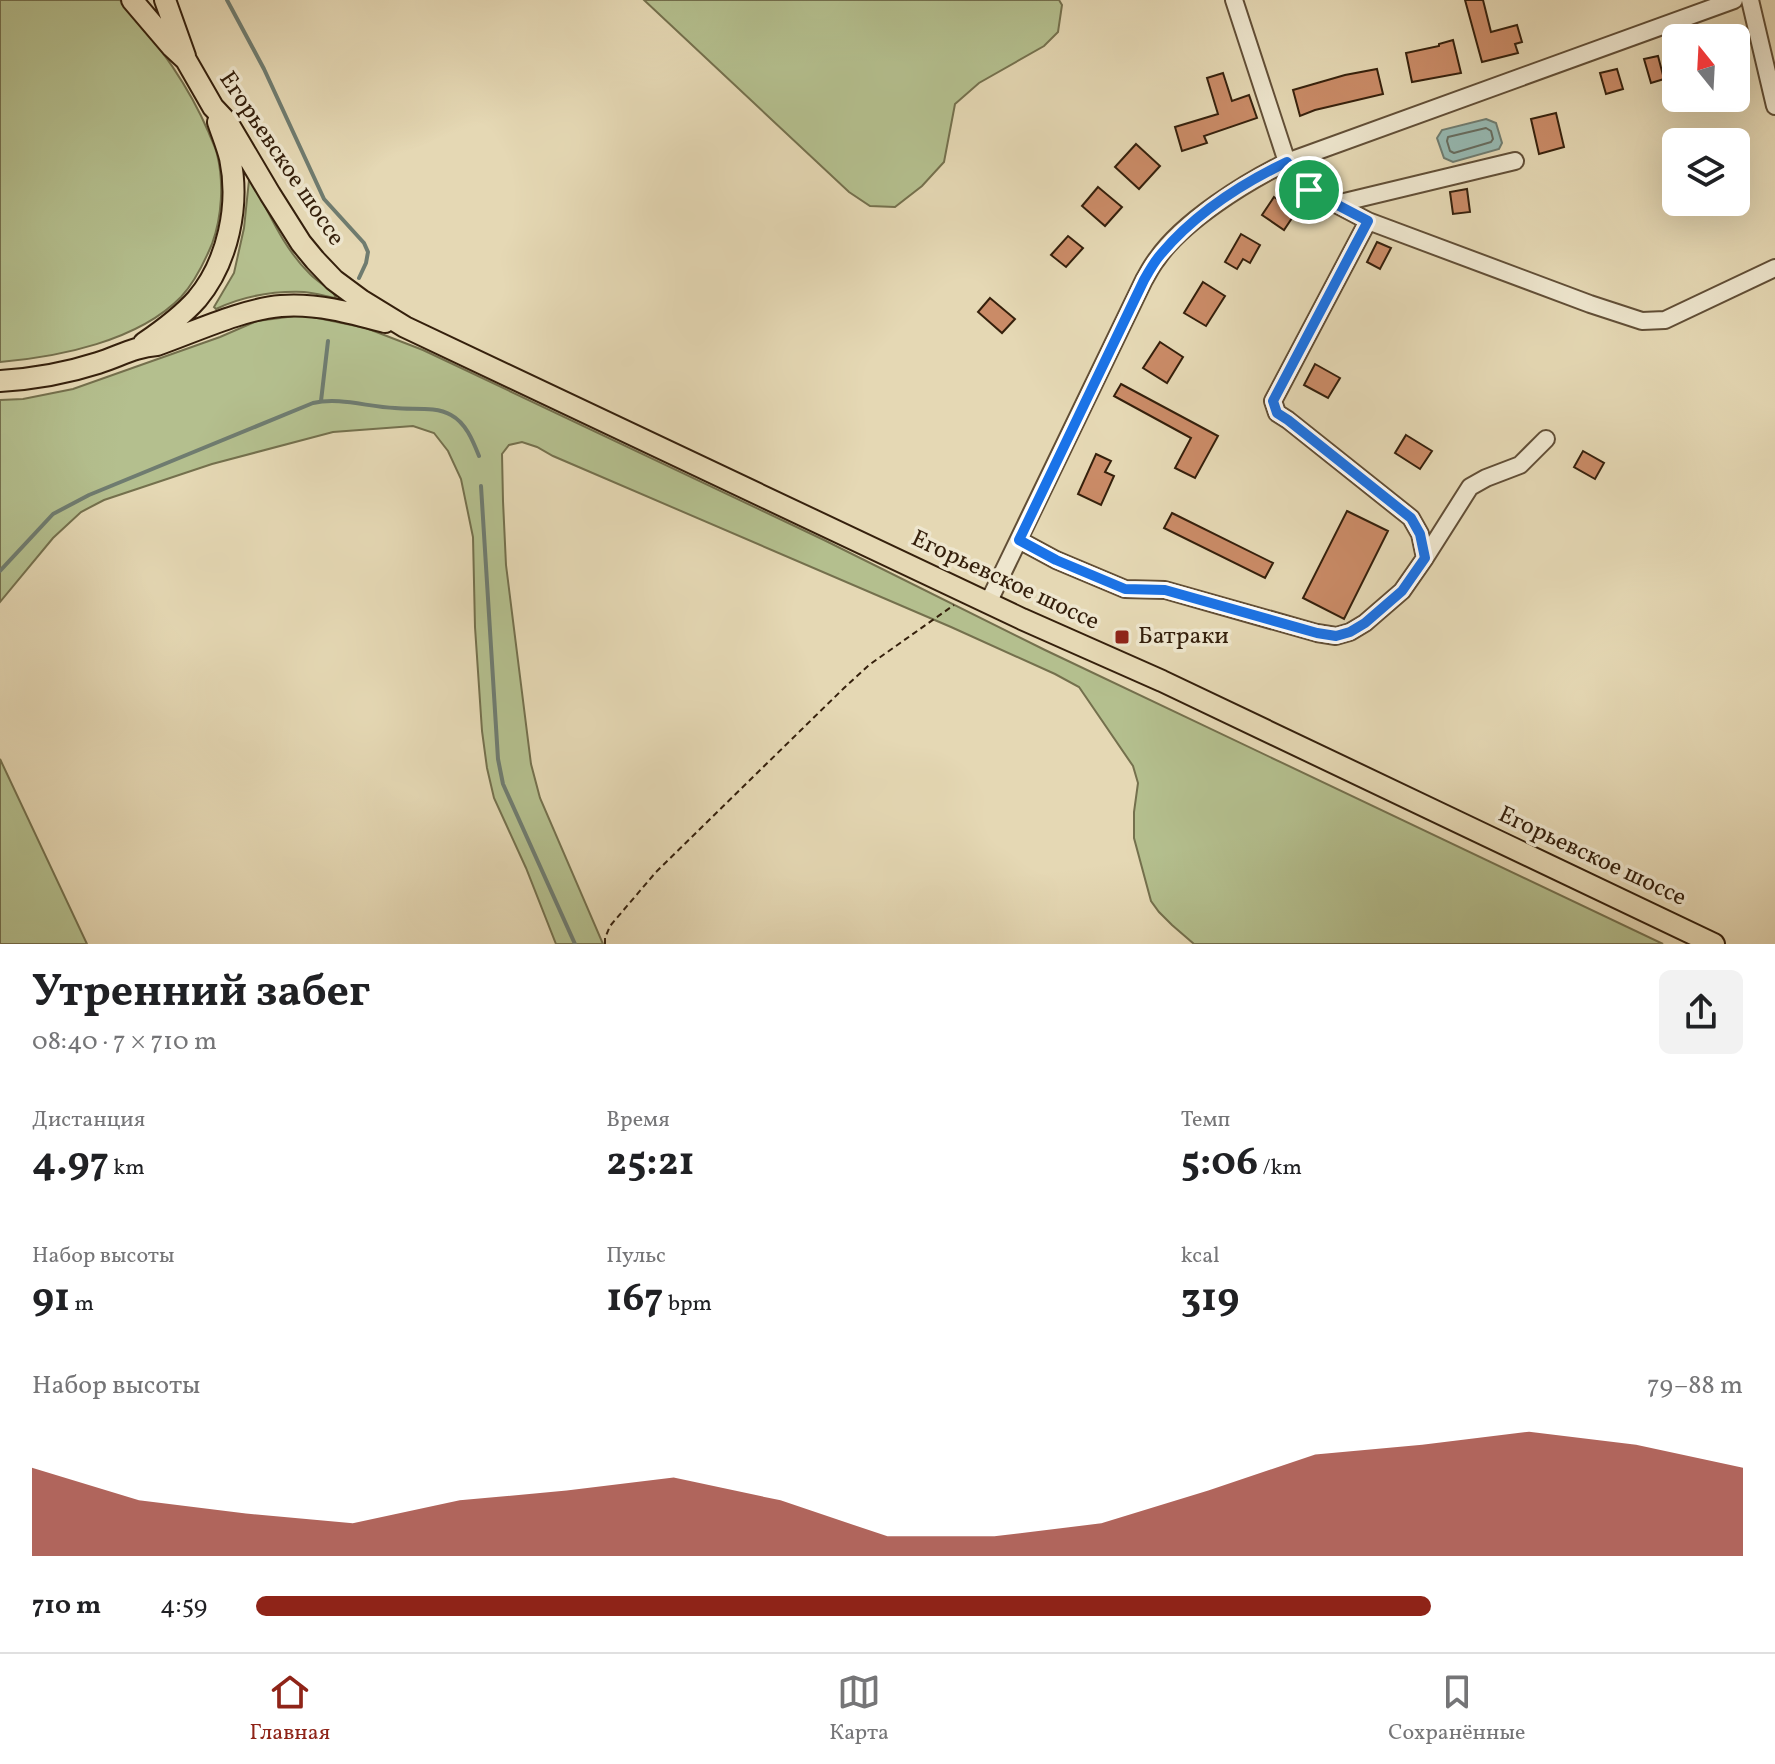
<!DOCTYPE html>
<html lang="ru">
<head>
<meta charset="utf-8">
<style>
  :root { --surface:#fff; --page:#f2f2f2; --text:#202124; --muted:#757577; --line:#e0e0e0; --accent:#8f2418 }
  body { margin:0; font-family:Vollkorn,serif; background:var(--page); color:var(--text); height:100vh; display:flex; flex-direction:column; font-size:30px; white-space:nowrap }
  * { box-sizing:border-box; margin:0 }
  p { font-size:26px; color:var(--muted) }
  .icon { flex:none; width:44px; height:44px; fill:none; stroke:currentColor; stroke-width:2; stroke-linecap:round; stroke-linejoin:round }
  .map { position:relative; height:944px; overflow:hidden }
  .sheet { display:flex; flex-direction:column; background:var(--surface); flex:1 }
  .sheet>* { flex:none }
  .needle { width:52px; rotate:342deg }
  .tools { position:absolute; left:1662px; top:24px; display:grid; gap:16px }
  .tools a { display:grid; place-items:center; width:88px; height:88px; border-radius:12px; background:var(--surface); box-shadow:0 8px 32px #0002; font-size:40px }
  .pin { position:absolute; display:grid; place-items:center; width:68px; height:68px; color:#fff; margin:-34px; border:4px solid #fff; border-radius:50%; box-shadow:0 2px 8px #0007 }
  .round { display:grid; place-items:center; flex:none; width:84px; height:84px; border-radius:12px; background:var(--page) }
  .head { display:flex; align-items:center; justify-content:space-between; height:136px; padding:0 32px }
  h1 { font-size:44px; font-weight:700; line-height:60px }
  .stats { display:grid; grid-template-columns:repeat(3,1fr); gap:12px; height:136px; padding:8px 32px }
  .stats div { display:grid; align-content:center }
  .stats b { font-size:40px; font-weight:700 }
  .stats small { font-size:22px; font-weight:400 }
  .stats p { font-size:22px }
  .chart { height:224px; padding:16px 32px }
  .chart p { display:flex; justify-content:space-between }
  .chart svg { width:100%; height:144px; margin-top:8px; fill:var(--accent); opacity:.7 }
  ul { padding:0 32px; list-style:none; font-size:26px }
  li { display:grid; grid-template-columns:128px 96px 1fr; align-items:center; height:60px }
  li i { height:20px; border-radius:10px; background:var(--accent) }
  .tab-bar { display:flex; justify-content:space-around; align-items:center; height:112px; border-top:2px solid var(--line); background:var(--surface); font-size:22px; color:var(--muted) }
  .tab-bar a { display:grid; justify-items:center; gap:4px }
  .tab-bar .on { color:var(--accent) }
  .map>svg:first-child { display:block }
  .green { fill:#b4bf8e; stroke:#74704d; stroke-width:2 }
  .water { fill:#96b9b2; stroke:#6f7c70; stroke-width:2 }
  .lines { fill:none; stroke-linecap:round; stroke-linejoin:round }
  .shore { stroke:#666c5f; stroke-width:2 }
  .stream { stroke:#6f7c70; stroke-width:4 }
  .building { fill:#ca8b67; stroke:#35200c; stroke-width:2 }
  .minor-casing { stroke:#614e36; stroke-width:20 }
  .major-casing { stroke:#35200c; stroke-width:24 }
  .path { stroke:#35200c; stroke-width:2; stroke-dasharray:6 4; stroke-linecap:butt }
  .minor { stroke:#eee6ce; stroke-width:16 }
  .major { stroke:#e5d8b4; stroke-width:20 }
  .route-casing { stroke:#fff; stroke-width:16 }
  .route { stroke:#1a73e8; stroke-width:10 }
  .poi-dot { fill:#8f2418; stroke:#eee6ce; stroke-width:3 }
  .labels { text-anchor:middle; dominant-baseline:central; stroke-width:7; stroke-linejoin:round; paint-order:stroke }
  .street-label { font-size:24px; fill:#35200c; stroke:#eee6ce }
  .poi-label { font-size:24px; fill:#35200c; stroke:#eee6ce; text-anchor:start }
</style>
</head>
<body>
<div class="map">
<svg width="1775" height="944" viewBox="0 0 1775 944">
  <rect width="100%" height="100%" fill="#e5d8b4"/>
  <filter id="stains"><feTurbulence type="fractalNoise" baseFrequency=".0025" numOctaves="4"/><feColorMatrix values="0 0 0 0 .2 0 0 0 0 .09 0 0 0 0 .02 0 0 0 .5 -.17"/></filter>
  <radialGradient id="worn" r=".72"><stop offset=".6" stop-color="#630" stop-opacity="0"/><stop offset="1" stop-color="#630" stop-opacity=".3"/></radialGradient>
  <path class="green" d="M 0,0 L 120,0 C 156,40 187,82 208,131 C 211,139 215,146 217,154 C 224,182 222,217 212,244 C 204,263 195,282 181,297 C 138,341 59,357 0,362 Z
    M 644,0 L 1059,0 L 1062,5 L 1058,32 L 1044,46 L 979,83 L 955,104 L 944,162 L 922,186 L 895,207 L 870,206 L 849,192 Z
    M 249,180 L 252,181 C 269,213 284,249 310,274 C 317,281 327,287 334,294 L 336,298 C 325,296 315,293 304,292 C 274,291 243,296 216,309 L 214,307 L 234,273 L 244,228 Z
    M 303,315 L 366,328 L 423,350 L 824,540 L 1045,650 L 1663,944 L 1194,944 L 1172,925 L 1159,912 L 1151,901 L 1134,838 L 1134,812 L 1138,783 L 1133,766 L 1079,687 L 1055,674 L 951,627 L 553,456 L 537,447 L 522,442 L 509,445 L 502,454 L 503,501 L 506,565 L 531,764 L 540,798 L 603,944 L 556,944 L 526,868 L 494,798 L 487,768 L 482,731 L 475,627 L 473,537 L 461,479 L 448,451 L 434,433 L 413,426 L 333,432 L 212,464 L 104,500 L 81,512 L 53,538 L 0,602 L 0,400 L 23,399 L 73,389 L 220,337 L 257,321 Z
    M 0,759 L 87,944 L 0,944 Z"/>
  <path class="water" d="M 1486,119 L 1496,123 L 1502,143 L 1499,149 L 1453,162 L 1444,158 L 1437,138 L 1442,130 Z"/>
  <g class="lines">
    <path class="shore" d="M 1486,128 L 1491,131 L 1493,139 L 1491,142 L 1454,153 L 1450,151 L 1447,141 L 1448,137 Z"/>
    <path class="stream" d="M 227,0 L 264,69 L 324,199 L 364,243 L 368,252 L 366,263 L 359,278
      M 321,401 L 328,341
      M 481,486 L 498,759 L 503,784 L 575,944
      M 0,571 L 53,514 L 89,495 L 313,403 C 340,397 368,407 395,408 C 413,410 435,406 451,415 C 466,423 473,441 479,456"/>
  </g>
  <path class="building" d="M 1465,0 L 1483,0 L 1491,32 L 1517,25 L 1522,42 L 1515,44 L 1518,53 L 1482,62 Z
    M 1453,40 L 1461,73 L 1412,82 L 1406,53 L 1439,46 L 1439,44 Z
    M 1658,56 L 1664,79 L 1651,83 L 1644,59 Z
    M 1377,69 L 1383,94 L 1315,110 L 1300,116 L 1293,90 L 1345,75 Z
    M 1617,69 L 1623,89 L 1606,94 L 1600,73 Z
    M 1223,73 L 1232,101 L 1249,95 L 1257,118 L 1204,136 L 1207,143 L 1182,151 L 1175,127 L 1218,114 L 1207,78 Z
    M 1556,113 L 1564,147 L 1539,154 L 1531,119 Z
    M 1136,144 L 1160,166 L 1139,189 L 1115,167 Z
    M 1098,187 L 1122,207 L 1105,226 L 1082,206 Z
    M 1467,189 L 1470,212 L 1453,214 L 1450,192 Z
    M 1274,197 L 1296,212 L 1284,230 L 1262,215 Z
    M 1241,234 L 1260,245 L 1250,263 L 1243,259 L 1237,269 L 1225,262 Z
    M 1068,236 L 1083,248 L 1066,267 L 1051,255 Z
    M 1377,242 L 1391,248 L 1380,269 L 1367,262 Z
    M 1203,282 L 1225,296 L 1206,326 L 1184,313 Z
    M 990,298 L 1015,319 L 1002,333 L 978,312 Z
    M 1160,342 L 1183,357 L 1167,383 L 1143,368 Z
    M 1315,364 L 1340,378 L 1328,398 L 1304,385 Z
    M 1121,384 L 1218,436 L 1195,478 L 1175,468 L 1191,438 L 1114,396 Z
    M 1406,435 L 1432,451 L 1420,469 L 1395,453 Z
    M 1583,451 L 1604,463 L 1595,479 L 1574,467 Z
    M 1096,454 L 1111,461 L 1105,472 L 1114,476 L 1101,505 L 1078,494 Z
    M 1347,511 L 1388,531 L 1344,619 L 1303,598 Z
    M 1172,513 L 1273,563 L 1265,578 L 1164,528 Z"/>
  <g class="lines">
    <g class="minor-casing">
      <path id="minor" d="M 1234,0 L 1287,162 L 1296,179 L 1309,190 L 1368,221 L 1590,304 L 1642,321 L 1665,320 L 1775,268
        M 1750,0 L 1775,106
        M 1336,204 L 1515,161
        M 1368,221 L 1273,401 L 1277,413 L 1288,420 L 1411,518 L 1420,534 L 1425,558
        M 1019,540 L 1056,560 L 1125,589 L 1165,590 L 1317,633 L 1336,636 L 1350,632 L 1365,623 L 1402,591 L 1425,558 L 1470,487 L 1486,478 L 1520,465 L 1546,439
        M 988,603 L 1144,280 C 1148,273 1152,265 1157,259 C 1183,221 1246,182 1287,162 L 1734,0"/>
    </g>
    <g class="major-casing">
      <path id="major" d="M 132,0 L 172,47 L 186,60 L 213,107 L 228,123 L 270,194 L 301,243 L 315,260 L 334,280 L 361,300 L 405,327 L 1022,619 L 1162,681 L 1714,944
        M 165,0 L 185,56
        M 144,343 C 163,330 182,316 197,299 C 228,262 240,205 230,158 C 227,146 222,134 218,122
        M 0,381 C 33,379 67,373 98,363 C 120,356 134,347 157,345 C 194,332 243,309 281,306 C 316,303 352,313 385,322"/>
    </g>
    <path class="path" d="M 605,944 L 605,938 L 610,926 L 656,872 L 844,688 L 869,665 L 954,605"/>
    <use href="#minor" class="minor"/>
    <use href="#major" class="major"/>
  </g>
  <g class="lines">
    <g class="route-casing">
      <path id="route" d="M 1287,162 L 1296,179 L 1309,190 L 1368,221 L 1273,401 L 1277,413 L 1288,420 L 1411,518 L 1420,534 L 1425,558 L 1402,591 L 1365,623 L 1350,632 L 1336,636 L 1317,633 L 1165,590 L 1125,589 L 1056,560 L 1019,540 L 1144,280 C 1149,271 1154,262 1161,254 C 1194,215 1241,184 1287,162 Z"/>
    </g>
    <use href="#route" class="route"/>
  </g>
  <rect class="poi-dot" x="1114" y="629" width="16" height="16" rx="4"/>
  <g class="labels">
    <g class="street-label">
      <text transform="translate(281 159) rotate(56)">Егорьевское шоссе</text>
      <text transform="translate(1005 581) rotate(25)">Егорьевское шоссе</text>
      <text transform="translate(1592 857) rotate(25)">Егорьевское шоссе</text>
    </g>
    <g class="poi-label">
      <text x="1138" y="637">Батраки</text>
    </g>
  </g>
  <rect width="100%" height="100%" filter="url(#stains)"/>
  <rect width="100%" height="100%" fill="url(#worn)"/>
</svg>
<div class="tools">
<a><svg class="needle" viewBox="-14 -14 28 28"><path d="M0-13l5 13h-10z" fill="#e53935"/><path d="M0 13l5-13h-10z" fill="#757577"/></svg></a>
<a><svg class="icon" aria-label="layers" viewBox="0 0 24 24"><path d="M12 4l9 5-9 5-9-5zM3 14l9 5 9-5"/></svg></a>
</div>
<div class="pin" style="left:1309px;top:190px;background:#1e9e55"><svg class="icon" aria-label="arrive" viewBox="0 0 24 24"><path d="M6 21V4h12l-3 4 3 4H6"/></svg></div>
</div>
<section class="sheet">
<div class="head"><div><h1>Утренний забег</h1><p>08:40 · 7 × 710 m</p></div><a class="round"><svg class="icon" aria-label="share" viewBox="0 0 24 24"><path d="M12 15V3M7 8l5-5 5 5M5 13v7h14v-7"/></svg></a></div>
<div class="stats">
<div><p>Дистанция</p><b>4.97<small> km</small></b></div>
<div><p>Время</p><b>25:21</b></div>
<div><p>Темп</p><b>5:06<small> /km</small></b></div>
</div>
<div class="stats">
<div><p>Набор высоты</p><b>91<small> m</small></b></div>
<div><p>Пульс</p><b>167<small> bpm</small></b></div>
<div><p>kcal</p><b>319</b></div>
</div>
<div class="chart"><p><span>Набор высоты</span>79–88 m</p>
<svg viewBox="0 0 160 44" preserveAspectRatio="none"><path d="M0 44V17L10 27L20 31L30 34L40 27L50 24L60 20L70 27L80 38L90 38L100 34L110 24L120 13L130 10L140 6L150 10L160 17V44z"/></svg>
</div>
<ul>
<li><b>710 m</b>4:59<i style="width:79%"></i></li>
</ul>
</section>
<nav class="tab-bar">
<a class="on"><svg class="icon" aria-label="home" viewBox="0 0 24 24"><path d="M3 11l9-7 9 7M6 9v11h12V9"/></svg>Главная</a>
<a><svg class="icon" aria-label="map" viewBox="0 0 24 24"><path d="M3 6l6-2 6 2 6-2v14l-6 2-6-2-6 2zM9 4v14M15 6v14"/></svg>Карта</a>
<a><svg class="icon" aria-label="saved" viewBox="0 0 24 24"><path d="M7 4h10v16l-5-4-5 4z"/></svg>Сохранённые</a>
</nav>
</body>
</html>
